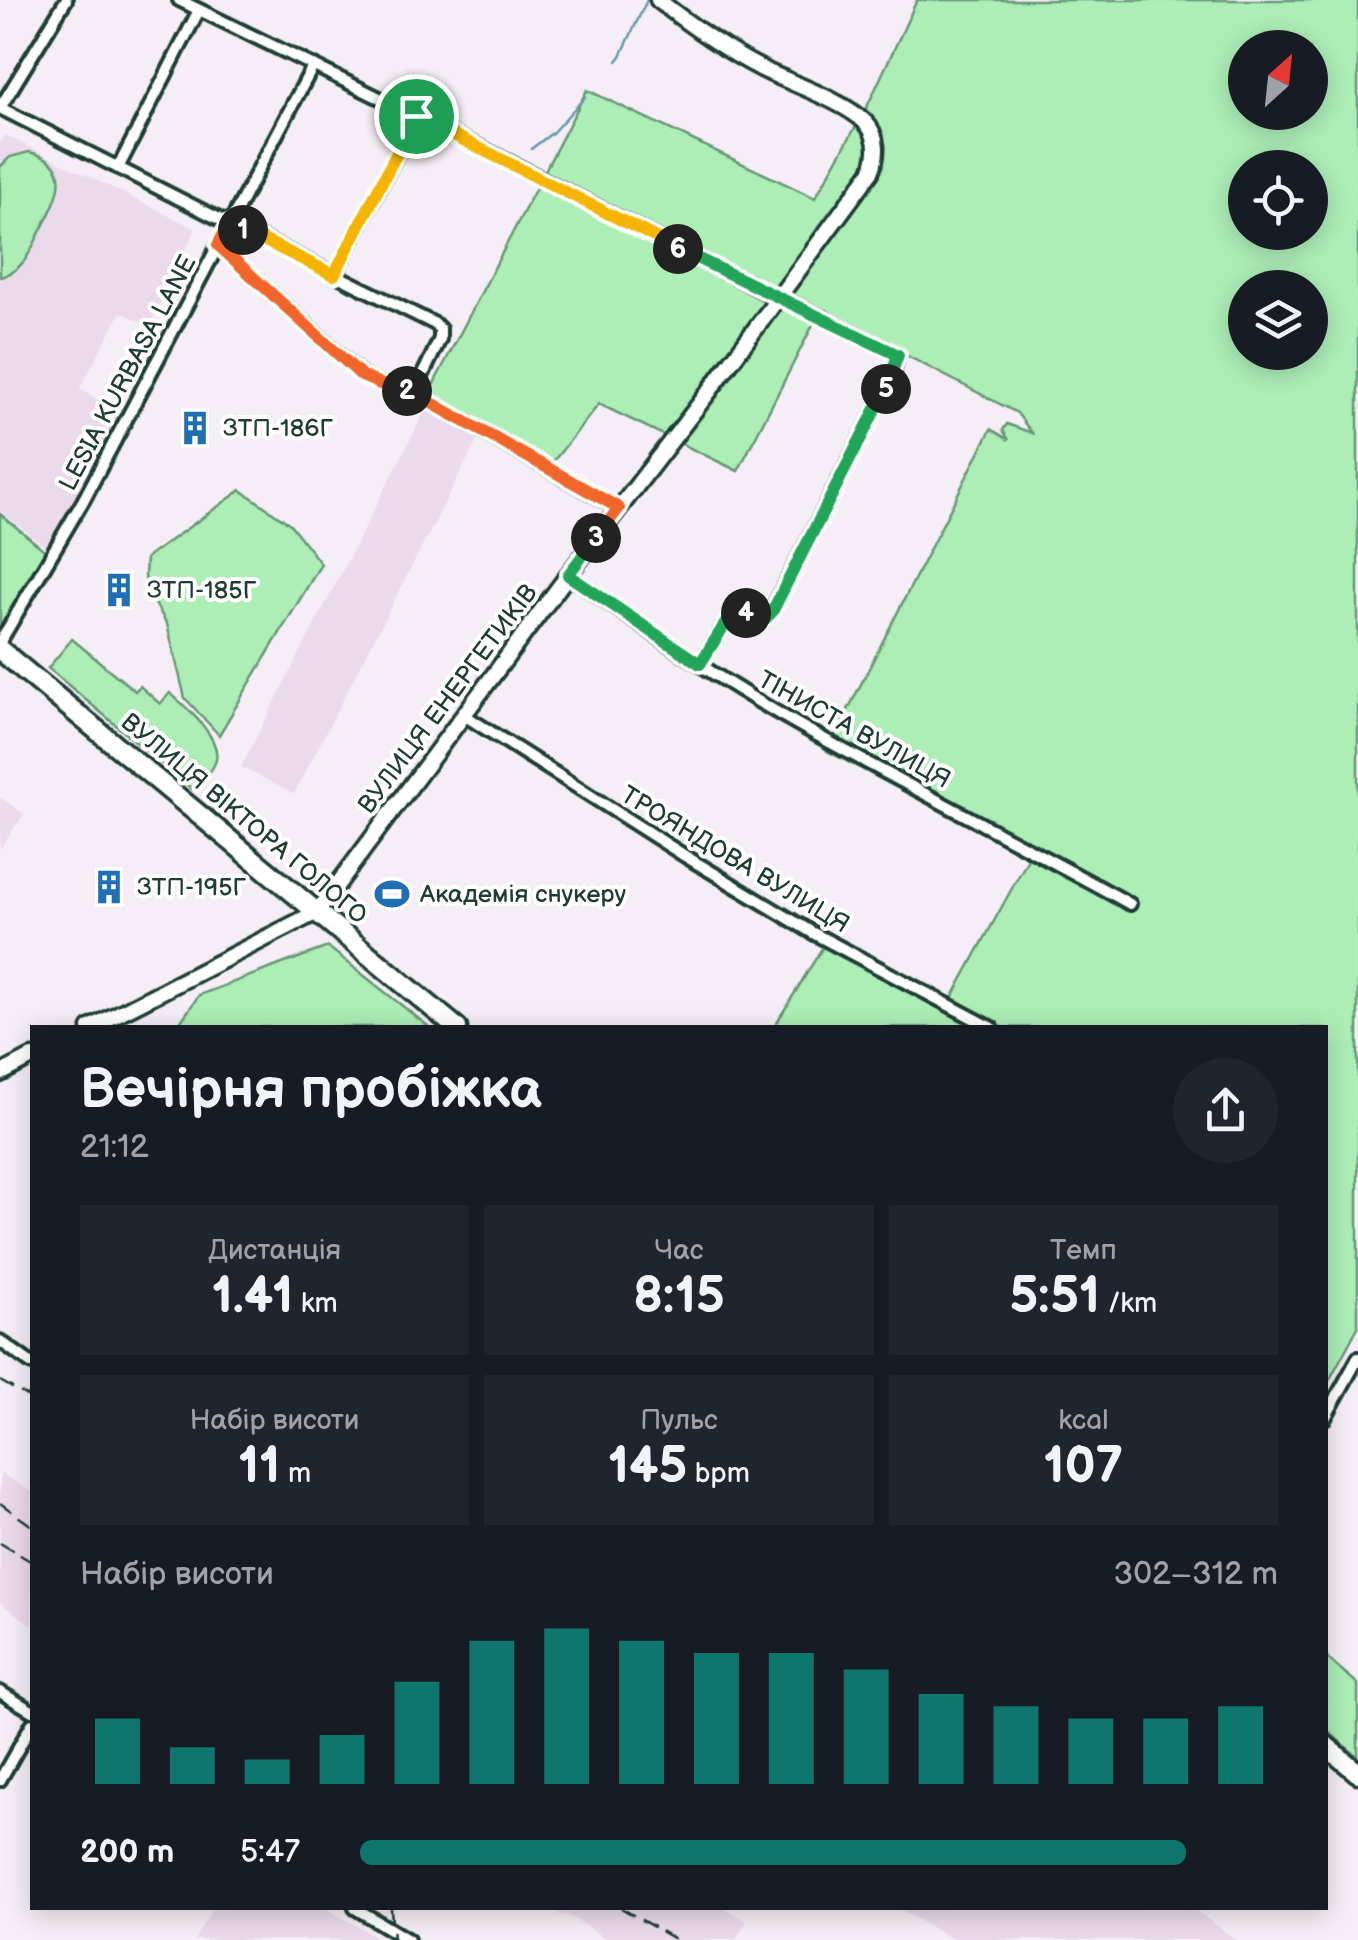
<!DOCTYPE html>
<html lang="uk">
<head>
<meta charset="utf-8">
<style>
  :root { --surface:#171b24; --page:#20242c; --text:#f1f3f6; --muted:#9ea1a6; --accent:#0f766e }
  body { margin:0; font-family:"Balsamiq Sans",sans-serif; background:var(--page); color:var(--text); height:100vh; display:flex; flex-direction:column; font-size:38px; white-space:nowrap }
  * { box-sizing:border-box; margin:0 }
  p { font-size:32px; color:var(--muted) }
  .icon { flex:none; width:55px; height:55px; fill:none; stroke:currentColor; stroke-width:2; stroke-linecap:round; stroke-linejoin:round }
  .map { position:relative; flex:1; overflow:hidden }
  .details { position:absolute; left:30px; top:1025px; width:1298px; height:885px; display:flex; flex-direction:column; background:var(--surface); border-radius:0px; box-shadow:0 5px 25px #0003 }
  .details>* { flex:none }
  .needle { width:65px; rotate:27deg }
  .tools { position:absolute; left:1228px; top:30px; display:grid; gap:20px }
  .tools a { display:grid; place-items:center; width:100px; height:100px; border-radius:50%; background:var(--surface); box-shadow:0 5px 25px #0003; font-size:50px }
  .pin { position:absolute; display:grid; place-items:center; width:85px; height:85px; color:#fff; margin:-42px; border:5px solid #fff; border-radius:50%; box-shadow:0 2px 10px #0007 }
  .km { position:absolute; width:50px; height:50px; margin:-25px; border-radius:50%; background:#222; color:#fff; font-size:28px; line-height:50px; text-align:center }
  .round { display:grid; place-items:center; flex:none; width:105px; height:105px; border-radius:52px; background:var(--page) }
  .overview { display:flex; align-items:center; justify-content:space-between; height:170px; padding:0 50px }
  h1 { font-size:55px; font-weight:600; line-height:75px }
  .metrics { display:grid; grid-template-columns:repeat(3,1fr); gap:15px; height:170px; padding:10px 50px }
  .metrics div { display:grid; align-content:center; border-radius:0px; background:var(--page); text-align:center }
  .metrics b { font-size:50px; font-weight:600 }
  .metrics small { font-size:28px; font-weight:400 }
  .metrics p { font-size:28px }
  .chart { height:280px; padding:20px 50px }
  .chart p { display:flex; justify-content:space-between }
  .chart svg { width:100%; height:180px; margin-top:10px; stroke:var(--accent); stroke-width:6 }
  ul { padding:0 50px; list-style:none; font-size:32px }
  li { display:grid; grid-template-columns:160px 120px 1fr; align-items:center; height:75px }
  li i { height:25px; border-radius:12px; background:var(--accent) }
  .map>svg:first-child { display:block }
  .built { fill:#ebdaeb }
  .green { fill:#adeeb7; stroke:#669676; stroke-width:2.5; fill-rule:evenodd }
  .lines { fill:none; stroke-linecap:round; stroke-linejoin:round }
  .stream { stroke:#6398a7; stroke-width:2.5 }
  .minor-casing { stroke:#1f3d34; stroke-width:18 }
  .tertiary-casing { stroke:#1f3d34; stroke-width:21 }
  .primary-casing { stroke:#1f3d34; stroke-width:25 }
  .minor { stroke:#fff; stroke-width:10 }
  .tertiary { stroke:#fff; stroke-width:14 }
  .primary { stroke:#fff; stroke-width:18 }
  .rail { stroke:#1f3d34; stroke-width:2.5; stroke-dasharray:15 8; stroke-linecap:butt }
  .split-1-casing { stroke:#fff; stroke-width:20 }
  .split-2-casing { stroke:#fff; stroke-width:20 }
  .split-3-casing { stroke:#fff; stroke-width:20 }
  .split-4-casing { stroke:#fff; stroke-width:20 }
  .split-5-casing { stroke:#fff; stroke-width:20 }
  .split-6-casing { stroke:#fff; stroke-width:20 }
  .split-7-casing { stroke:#fff; stroke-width:20 }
  .split-1 { stroke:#f5b400; stroke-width:12 }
  .split-2 { stroke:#f0652b; stroke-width:12 }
  .split-3 { stroke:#f0652b; stroke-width:12 }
  .split-4 { stroke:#22a559; stroke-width:12 }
  .split-5 { stroke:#22a559; stroke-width:12 }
  .split-6 { stroke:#22a559; stroke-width:12 }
  .split-7 { stroke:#f5b400; stroke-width:12 }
  .labels { text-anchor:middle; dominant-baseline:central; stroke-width:8; stroke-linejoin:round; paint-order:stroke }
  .street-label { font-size:25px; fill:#1f3d34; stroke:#fff }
  .poi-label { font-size:25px; fill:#1f3d34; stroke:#fff; text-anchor:start }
</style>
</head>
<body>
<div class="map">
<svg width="1358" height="1940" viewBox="0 0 1358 1940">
  <rect width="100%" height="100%" fill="#f6eef6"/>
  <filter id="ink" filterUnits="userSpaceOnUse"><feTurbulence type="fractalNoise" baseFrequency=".01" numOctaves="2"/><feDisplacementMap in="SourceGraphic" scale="20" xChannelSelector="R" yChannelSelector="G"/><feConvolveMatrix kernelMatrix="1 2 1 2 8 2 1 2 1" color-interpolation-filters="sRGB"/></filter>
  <g filter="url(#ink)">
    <path class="built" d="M 5,135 L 196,229 L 149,326 L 121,312 L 80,388 L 120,415 L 47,548 L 0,511 L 0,143 Z
      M 427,407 L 480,435 L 294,794 L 241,767 Z
      M 0,797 L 24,814 L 0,849 Z
      M 0,1473 L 32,1492 L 32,1625 L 0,1603 Z
      M 213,1908 L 325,1908 L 382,1940 L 194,1940 Z
      M 549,1908 L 724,1908 L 747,1921 L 736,1940 L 608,1940 L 565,1913 L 564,1916 Z
      M 898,1908 L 1192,1908 L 1237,1940 L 953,1940 Z"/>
    <path class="green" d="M 917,0 L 1358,0 L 1358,1327 L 1325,1388 L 1325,1028 L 774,1027 L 830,935 L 951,1000 L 1029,857 L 827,751 L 991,429 L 1009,440 L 1003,430 L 1007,424 L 1032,433 L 1017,413 L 840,321 L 827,310 L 814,323 L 738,471 L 599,404 L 552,463 L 523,449 L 429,393 L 587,90 L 815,198 L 867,107 ZM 1245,48 L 1310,48 L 1310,112 L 1245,112 ZM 1245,168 L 1310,168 L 1310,232 L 1245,232 ZM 1245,288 L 1310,288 L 1310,352 L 1245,352 Z
      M 29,152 C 79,163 56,201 41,230 C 31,250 24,271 0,277 L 0,167 L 10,157 Z
      M 241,490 L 290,524 L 321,564 L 219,735 L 185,698 L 167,624 L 147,590 L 145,576 L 146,558 Z
      M 0,514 L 48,553 L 3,627 L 0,625 Z
      M 72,639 L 135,691 L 140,686 L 160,704 L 170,693 C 186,707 227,742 214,765 C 210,774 199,782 193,790 L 48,668 Z
      M 328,947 L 429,1027 L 177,1027 L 199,995 Z
      M 1325,1656 L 1358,1684 L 1358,1757 L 1325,1729 Z"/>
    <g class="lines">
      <path class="stream" d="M 617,61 L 621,56 L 647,0
        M 531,149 L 552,133 L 585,97"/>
      <g class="minor-casing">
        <path id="minor" d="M 66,0 L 0,108 L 229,224 L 239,227 L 435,324 L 440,329 L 440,339 L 414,393
          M 179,0 L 488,151 L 766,293 L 780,297 L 898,355 L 892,377 L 771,612 L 766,618 L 759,618 L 739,610 L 732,613 L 700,664
          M 118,168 L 199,10
          M 218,245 L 363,376 L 385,386 L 414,393 L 619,509
          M 334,275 L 417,116
          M 568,575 C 642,626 717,679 797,724 C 907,786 1020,843 1130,904
          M 0,642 L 83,501 L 313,66
          M 464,715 L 685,856 L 813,933 L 992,1028
          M 0,1341 L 32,1364
          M 1325,1418 L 1358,1358
          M 0,1692 L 32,1711
          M 0,1780 L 32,1724
          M 355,1908 L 408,1940"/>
      </g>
      <g class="tertiary-casing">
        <path id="tertiary" d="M 90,1028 L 317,912 L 568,575 L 708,393 L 871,172 C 878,155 879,136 865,122 C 846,102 788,82 762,69 C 725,50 691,26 658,0
          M 0,1074 L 32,1057"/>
      </g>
      <g class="primary-casing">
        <path id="primary" d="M 0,650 L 457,1028
          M 1325,1745 L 1358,1773"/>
      </g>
      <use href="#minor" class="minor"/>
      <use href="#tertiary" class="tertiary"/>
      <use href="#primary" class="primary"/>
      <path class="rail" d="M 0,1381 L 32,1399
        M 0,1503 L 32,1526
        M 0,1543 L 32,1562
        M 391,1908 L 393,1940
        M 621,1908 L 676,1940"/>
    </g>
  </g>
  <g class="lines" filter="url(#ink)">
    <g class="split-1-casing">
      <path id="split-1" d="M 243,230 L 334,275 L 416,116"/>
    </g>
    <g class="split-2-casing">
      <path id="split-2" d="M 243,230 L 229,224 L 218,245 L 362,376 L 385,386 L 407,391"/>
    </g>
    <g class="split-3-casing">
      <path id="split-3" d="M 407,391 L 414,393 L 619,508 L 596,538"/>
    </g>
    <g class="split-4-casing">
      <path id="split-4" d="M 596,538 L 568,575 L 700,664 L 732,613 L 739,610 L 746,613"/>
    </g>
    <g class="split-5-casing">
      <path id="split-5" d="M 746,613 L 766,618 L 772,612 L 886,389"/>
    </g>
    <g class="split-6-casing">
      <path id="split-6" d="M 678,249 L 898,355 L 886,389"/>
    </g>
    <g class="split-7-casing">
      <path id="split-7" d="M 416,116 L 678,249"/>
    </g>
    <use href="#split-1" class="split-1"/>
    <use href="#split-2" class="split-2"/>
    <use href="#split-3" class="split-3"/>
    <use href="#split-4" class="split-4"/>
    <use href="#split-5" class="split-5"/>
    <use href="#split-6" class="split-6"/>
    <use href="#split-7" class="split-7"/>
  </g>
  <defs>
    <g id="building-bare" transform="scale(2.7)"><path d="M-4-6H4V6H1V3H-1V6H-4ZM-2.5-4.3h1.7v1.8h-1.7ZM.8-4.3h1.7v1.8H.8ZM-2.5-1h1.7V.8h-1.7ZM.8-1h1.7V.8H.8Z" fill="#1f6fb2" stroke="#fff" stroke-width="2.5" paint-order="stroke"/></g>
    <g id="stadium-bare" transform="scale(2.7)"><path d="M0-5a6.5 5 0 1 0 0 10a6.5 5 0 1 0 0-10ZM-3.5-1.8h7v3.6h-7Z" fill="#1f6fb2" stroke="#fff" stroke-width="2.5" paint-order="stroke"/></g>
  </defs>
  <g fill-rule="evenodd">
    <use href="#building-bare" x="195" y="428"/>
    <use href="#building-bare" x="119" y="590"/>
    <use href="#building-bare" x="109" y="887"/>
    <use href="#stadium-bare" x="392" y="894"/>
  </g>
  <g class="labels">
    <g class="street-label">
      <text transform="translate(128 373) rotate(-62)">LESIA KURBASA LANE</text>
      <text transform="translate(448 699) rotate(-53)">ВУЛИЦЯ ЕНЕРГЕТИКІВ</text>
      <text transform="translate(854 730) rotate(29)">ТІНИСТА ВУЛИЦЯ</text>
      <text transform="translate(244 819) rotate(40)">ВУЛИЦЯ ВІКТОРА ГОЛОГО</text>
      <text transform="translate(735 860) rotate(31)">ТРОЯНДОВА ВУЛИЦЯ</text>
    </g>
    <g class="poi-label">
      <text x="223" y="428">ЗТП-186Г</text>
      <text x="147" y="590">ЗТП-185Г</text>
      <text x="137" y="887">ЗТП-195Г</text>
      <text x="420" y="894">Академія снукеру</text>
    </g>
  </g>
</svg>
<div class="tools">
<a><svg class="needle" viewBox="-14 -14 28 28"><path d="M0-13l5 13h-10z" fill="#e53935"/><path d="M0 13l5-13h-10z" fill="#9ea1a6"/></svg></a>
<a><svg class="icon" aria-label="locate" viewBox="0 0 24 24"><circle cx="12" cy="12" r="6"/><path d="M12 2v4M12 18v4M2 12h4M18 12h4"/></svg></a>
<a><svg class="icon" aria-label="layers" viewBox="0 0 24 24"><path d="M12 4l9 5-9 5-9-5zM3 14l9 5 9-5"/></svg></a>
</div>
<div class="pin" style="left:416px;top:116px;background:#1e9e55"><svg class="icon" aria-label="arrive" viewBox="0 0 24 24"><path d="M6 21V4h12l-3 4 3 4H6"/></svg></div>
<b class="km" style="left:243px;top:230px">1</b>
<b class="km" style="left:407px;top:391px">2</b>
<b class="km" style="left:596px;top:538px">3</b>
<b class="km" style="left:746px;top:613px">4</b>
<b class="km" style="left:886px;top:389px">5</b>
<b class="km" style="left:678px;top:249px">6</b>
<section class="details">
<div class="overview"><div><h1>Вечірня пробіжка</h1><p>21:12</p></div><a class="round"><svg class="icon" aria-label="share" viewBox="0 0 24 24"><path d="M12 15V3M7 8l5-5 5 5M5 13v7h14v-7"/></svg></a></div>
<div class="metrics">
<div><p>Дистанція</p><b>1.41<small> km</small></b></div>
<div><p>Час</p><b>8:15</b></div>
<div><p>Темп</p><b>5:51<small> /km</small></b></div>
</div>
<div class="metrics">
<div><p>Набір висоти</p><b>11<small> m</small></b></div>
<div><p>Пульс</p><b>145<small> bpm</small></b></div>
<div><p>kcal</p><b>107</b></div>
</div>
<div class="chart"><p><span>Набір висоти</span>302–312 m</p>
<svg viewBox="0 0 160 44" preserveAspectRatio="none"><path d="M5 44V28M15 44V35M25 44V38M35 44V32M45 44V19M55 44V9M65 44V6M75 44V9M85 44V12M95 44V12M105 44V16M115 44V22M125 44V25M135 44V28M145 44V28M155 44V25"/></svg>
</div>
<ul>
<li><b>200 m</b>5:47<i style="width:90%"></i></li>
</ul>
</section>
</div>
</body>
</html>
